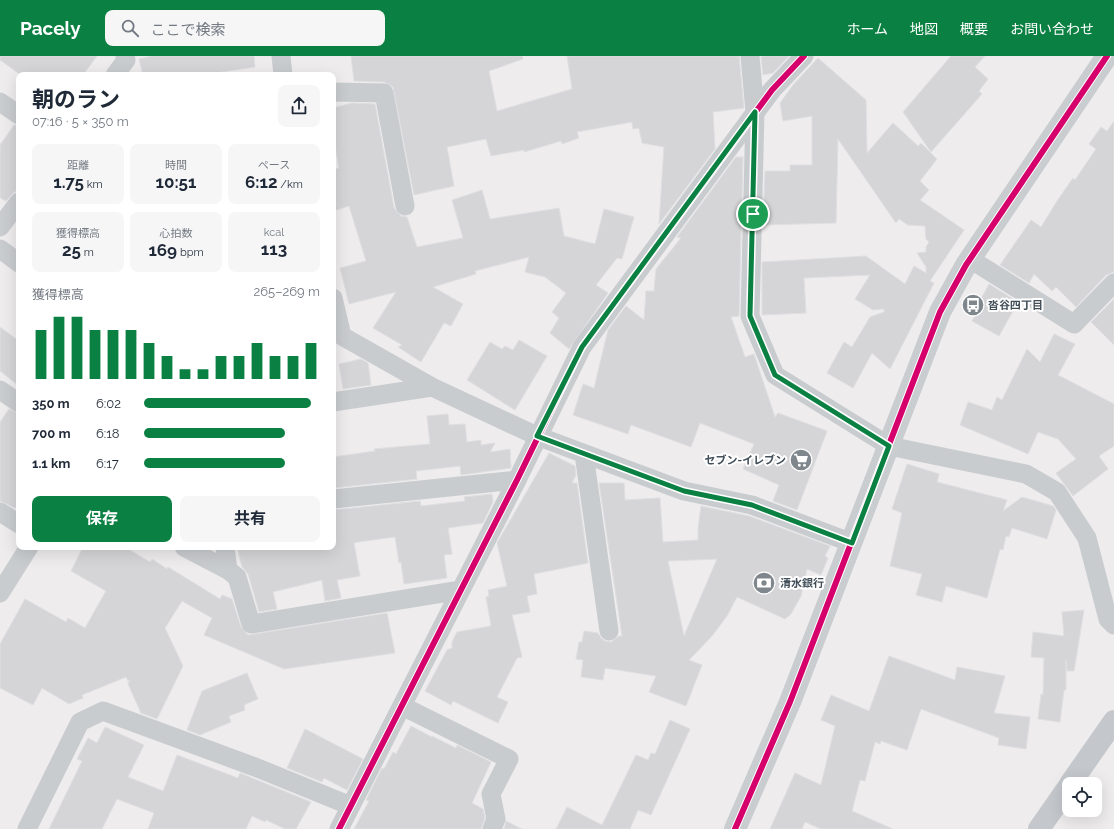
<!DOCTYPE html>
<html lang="ja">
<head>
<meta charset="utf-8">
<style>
  :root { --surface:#fff; --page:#f6f6f7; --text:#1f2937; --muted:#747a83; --accent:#0b8043 }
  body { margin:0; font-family:Raleway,"Noto Sans JP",sans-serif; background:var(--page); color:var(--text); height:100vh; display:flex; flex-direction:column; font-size:15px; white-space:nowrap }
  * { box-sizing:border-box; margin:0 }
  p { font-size:13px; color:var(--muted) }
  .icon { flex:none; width:22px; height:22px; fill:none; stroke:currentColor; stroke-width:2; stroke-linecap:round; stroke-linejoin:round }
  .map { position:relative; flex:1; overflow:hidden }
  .sheet { position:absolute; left:16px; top:16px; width:320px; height:478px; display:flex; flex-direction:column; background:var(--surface); border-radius:8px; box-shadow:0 4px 16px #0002 }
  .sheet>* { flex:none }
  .tools { position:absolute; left:1062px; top:721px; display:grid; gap:8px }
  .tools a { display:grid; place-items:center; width:40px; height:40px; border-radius:8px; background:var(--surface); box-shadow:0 4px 16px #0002; font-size:20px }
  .pin { position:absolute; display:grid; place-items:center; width:34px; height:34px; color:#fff; margin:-17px; border:2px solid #fff; border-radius:50%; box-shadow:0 1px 4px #0007 }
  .round { display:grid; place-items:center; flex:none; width:42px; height:42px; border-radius:8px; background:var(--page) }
  .overview { display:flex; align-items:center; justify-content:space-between; height:68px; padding:0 16px }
  h1 { font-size:22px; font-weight:700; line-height:30px }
  .stats { display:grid; grid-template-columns:repeat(3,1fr); gap:6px; height:68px; padding:4px 16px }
  .stats div { display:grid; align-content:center; border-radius:8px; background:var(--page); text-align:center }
  .stats b { font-size:17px; font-weight:700 }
  .stats small { font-size:11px; font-weight:400 }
  .stats p { font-size:11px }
  .chart { height:112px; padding:8px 16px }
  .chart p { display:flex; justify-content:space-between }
  .chart svg { width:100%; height:72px; margin-top:4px; stroke:var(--accent); stroke-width:6 }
  .action { display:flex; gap:8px; margin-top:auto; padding:8px 16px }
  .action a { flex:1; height:46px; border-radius:8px; background:var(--accent); color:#fff; font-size:16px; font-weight:700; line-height:46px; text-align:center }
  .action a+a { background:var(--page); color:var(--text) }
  ul { padding:0 16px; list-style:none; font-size:13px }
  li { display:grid; grid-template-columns:64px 48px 1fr; align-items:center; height:30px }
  li i { height:10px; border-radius:5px; background:var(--accent) }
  header { display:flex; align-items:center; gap:24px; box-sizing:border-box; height:56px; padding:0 20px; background:var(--accent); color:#fff }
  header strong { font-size:19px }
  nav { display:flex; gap:22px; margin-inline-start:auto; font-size:14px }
  .search { width:280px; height:36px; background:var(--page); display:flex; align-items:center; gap:10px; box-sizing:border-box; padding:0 14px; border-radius:8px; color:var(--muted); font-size:15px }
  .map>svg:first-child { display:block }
  .building { fill:#d5d4d7; stroke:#dfdee0; fill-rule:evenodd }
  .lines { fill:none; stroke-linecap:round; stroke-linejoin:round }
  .street { stroke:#c9ccce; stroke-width:19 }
  .secondary { stroke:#c9cdd0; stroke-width:22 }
  .primary { stroke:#c4c8cc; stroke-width:22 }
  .cycleway-casing { stroke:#fff; stroke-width:8 }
  .cycleway { stroke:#d6006c; stroke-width:6 }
  .route-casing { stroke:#fff; stroke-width:8 }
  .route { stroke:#0b8043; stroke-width:5 }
  .labels { text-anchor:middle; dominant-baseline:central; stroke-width:4; stroke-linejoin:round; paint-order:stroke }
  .poi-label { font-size:11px; font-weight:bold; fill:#43505a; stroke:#fff; text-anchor:start }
</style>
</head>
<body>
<header>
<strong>Pacely</strong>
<div class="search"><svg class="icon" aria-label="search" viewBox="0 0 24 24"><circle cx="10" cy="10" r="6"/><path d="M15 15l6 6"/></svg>ここで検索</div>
<nav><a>ホーム</a><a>地図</a><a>概要</a><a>お問い合わせ</a></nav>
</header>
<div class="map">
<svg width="1114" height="773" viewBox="0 0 1114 773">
  <rect width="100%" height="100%" fill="#eeeced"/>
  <path class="building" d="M 0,0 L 97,0 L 83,19 L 21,19 L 0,4 Z
    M 152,0 L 254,0 L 255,11 L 202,19 L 143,19 L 139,3 Z
    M 351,0 L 522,0 L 523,3 L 489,15 L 497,55 L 572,33 L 567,0 L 739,0 L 744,52 L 713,56 L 715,93 L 659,168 L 664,91 L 642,87 L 639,72 L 633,73 L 632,66 L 577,76 L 579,82 L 562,88 L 561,85 L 524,96 L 524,94 L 491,100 L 486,83 L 447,91 L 454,130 L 414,139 L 393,31 L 384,26 L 354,25 Z
    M 764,0 L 789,0 L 773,17 L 763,19 L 761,1 Z
    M 951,0 L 985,0 L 975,11 L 988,23 L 979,35 L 982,38 L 931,96 L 903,56 Z
    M 818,2 L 866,44 L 867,97 L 893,67 L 918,90 L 921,87 L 937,103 L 920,125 L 929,134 L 920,144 L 964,174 L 930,225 L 934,227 L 890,313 L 872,297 L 853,332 L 827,317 L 844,286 L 852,291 L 870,261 L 884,256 L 884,253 L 873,254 L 855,243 L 870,219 L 804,222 L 806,257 L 762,259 L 762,206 L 866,200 L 905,228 L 914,210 L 926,217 L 926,211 L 917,197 L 926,196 L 926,191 L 929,186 L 926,183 L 925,170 L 908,169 L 899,163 L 896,167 L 838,83 L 836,167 L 763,169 L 765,115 L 790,115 L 790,109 L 812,109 L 812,60 L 783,65 L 780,47 L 793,29 Z
    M 352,47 L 375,48 L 394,152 L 401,160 L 407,161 L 417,191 L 463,182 L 452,144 L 482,134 L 490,163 L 559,152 L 564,180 L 595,188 L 604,153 L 634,161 L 622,203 L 617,202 L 596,229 L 608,237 L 569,293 L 550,277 L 559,262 L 552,256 L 566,237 L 545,221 L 525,216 L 529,201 L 475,215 L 476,218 L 433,231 L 463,248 L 451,270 L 444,267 L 421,306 L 398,291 L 402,289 L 373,272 L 396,236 L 349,248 L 340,212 L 366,205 L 349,150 L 333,155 L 333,114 L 339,112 L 333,78 L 333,52 Z
    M 1114,65 L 1114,216 L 1106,219 L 1076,251 L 1056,231 L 1052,235 L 1034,218 L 1029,227 L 1000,209 L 1031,164 L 1041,171 L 1057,145 L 1073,122 L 1075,124 L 1096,93 L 1089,88 L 1101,71 L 1107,75 Z
    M 14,69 L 19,70 L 19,135 L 14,136 L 6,145 L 0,142 L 0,89 Z
    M 736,101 L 743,101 L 739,260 L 731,261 L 745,301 L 754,298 L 775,361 L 778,357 L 827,375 L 797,454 L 773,445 L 779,429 L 743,413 L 754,388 L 700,367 L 691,391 L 631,369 L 628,378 L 573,359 L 583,328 L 594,332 L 608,274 L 626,250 L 644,264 L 646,235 L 654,235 L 656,213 L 681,182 L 677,181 Z
    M 989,228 L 1018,246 L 999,280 L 972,265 L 980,251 L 977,250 Z
    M 1114,243 L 1114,289 L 1091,266 Z
    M 0,271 L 19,285 L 19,330 L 0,315 Z
    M 1054,278 L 1075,288 L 1058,319 L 1114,348 L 1114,390 L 1099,400 L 1108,413 L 1073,440 L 1056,417 L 1076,403 L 1058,383 L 1038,376 L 1028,398 L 960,369 L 968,346 L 992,354 L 997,341 L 1002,344 L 1027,293 L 1040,306 Z
    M 519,284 L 547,300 L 515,354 L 467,324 L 490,286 L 502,293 L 505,290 L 513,294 Z
    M 361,303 L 368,307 L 371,329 L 343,333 L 339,308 Z
    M 9,353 L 19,358 L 19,447 L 15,452 L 0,445 L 0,366 Z
    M 448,358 L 449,369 L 465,368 L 467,386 L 481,384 L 481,389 L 495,387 L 490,396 L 510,393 L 511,412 L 461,419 L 460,410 L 416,415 L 417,423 L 333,432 L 333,401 L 375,395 L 374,393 L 430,388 L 427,360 Z
    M 549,397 L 575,410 L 576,419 L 572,427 L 577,427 L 588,507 L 534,518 L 537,538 L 527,540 L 530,556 L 512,559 L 522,601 L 517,602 L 497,641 L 508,646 L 498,667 L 453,645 L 451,649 L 425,635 L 447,594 L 452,592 L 452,586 L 457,576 L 491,570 L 486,541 L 489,540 L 488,534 L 507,530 L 497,487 Z
    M 907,408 L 939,418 L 937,426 L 1007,444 L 1003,455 L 1022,441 L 1053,450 L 1056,454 L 1047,483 L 1012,472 L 1009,481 L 1006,480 L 1003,494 L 1000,493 L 987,542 L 946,530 L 942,546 L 916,539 L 922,518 L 890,510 L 902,457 L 892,453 Z
    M 599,427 L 624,427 L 625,444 L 660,442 L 663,486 L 698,484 L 698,472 L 701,450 L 749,460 L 830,490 L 825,500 L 828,502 L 821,519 L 807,513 L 801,540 L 791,558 L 785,563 L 737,541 L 727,560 L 712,580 L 689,604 L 702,609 L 686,650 L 649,636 L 656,620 L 605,612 L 603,624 L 581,621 L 583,604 L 576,603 L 579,586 L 582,586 L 584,575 L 598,577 L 601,582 L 605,585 L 611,586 L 619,580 L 622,580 ZM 717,503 L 684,580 L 668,505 Z
    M 492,438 L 493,446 L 483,467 L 448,472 L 452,498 L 444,499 L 447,522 L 404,528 L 401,506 L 399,507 L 395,481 L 358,486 L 354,487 L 360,520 L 337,524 L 341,542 L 325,545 L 322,524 L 273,536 L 277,553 L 259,556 L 248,518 L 242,511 L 237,491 L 333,491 L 333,454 L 420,445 L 421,450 L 465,445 L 464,441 Z
    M 83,491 L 125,491 L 150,506 L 152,503 L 167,513 L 168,511 L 220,543 L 222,539 L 232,543 L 241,571 L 248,579 L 387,557 L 395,597 L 284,613 L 204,579 L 212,562 L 182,545 L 165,572 L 183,610 L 157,663 L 141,657 L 128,628 L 130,624 L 128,625 L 126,621 L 82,639 L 83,642 L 69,648 L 42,632 L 33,649 L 0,632 L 0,588 L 25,543 L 66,566 L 68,562 L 85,572 L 106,535 L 71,515 Z
    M 1084,554 L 1074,615 L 1067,615 L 1066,604 L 1066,634 L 1064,634 L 1060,666 L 1038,663 L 1041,638 L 1043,639 L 1044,602 L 1031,601 L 1033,576 L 1064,580 L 1062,556 Z
    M 889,600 L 955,624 L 957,611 L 1005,620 L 994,657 L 1030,661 L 1026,693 L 998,689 L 999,682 L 921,653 L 907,694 L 881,685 L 880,688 L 875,686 L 865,725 L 860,724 L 852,755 L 893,773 L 821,773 L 805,766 L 802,773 L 770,773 L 795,717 L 821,729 L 835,670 L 821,664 L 831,639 L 869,655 Z
    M 247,617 L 258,643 L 244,649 L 245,654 L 229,660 L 231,666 L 200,679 L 187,674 L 202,635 Z
    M 670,664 L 690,673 L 651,759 L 638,754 L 630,773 L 556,773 L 567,751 L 602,769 L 636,699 L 648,704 L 651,697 L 655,698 Z
    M 411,670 L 432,681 L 432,680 L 456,692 L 457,689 L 491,706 L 472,747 L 483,753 L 485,762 L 481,773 L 354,773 L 369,745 L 366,744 L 382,712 L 384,713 L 393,696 L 396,698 Z
    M 105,671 L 144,689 L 128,721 L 163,735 L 177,699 L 238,722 L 240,717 L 311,746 L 296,773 L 285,773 L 266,764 L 265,766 L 252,760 L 246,773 L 148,773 L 154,757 L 117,743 L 102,773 L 49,773 L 82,705 L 77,703 L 88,682 L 97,687 Z
    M 305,673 L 363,703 L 347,734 L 324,722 L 322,726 L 287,712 Z
    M 506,765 L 522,773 L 504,773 Z"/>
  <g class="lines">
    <path class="street" d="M 281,0 L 283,19
      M 750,0 L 755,56 L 750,260 L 775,319 L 889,390 L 1026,418 L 1057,436 L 1087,482 L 1108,563 L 1114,569
      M 115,19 L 126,4 L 125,0
      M 333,36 L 384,37 L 405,150
      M 0,46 L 19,59
      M 0,171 L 19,146
      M 0,193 L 19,207
      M 970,203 L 1074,268 L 1114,227
      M 333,242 L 342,280 L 432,331 L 537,380 L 684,435 L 752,449 L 852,487
      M 0,334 L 19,347
      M 333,346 L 432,331
      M 584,398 L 609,575
      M 333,443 L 517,424
      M 0,456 L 19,468
      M 184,491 L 228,514 L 225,491
      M 228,514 L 237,521 L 251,568 L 461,534
      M 0,537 L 29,491
      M 402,650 L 509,703 L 491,738 L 496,763 L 492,773
      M 27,773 L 80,666 L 103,655 L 255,711 L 351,750
      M 339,773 L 517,424 L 582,291 L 772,34 L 804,0"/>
    <path class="secondary" d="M 735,773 L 790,646 L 940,256 L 966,209 L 1107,0"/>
    <path class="primary" d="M 1070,728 L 1114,665
      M 1039,773 L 1069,730"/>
    <g class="cycleway-casing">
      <path id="cycleway" d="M 339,773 L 517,424 L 582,291 L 772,34 L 804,0
        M 735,773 L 790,646 L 940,256 L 966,209 L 1107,0"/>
    </g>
    <use href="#cycleway" class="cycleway"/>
  </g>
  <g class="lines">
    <g class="route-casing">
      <path id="route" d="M 755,56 L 750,260 L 775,319 L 889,390 L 852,487 L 752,449 L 684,435 L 537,380 L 582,291 Z"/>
    </g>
    <use href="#route" class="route"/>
  </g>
  <defs>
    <g id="bus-disc" transform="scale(1.15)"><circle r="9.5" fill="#7f878d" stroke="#fff"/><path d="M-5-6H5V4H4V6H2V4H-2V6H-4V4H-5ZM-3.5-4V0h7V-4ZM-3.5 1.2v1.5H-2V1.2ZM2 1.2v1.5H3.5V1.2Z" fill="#fff"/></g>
    <g id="supermarket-disc" transform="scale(1.15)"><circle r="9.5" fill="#7f878d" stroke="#fff"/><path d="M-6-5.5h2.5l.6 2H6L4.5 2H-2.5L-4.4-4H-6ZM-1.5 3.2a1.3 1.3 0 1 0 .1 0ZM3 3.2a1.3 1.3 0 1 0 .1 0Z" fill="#fff"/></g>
    <g id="bank-disc" transform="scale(1.15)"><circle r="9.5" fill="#7f878d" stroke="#fff"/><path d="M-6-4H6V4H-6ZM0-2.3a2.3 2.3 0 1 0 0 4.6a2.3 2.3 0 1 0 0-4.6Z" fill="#fff"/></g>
  </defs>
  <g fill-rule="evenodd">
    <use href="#bus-disc" x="973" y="249"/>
    <use href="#supermarket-disc" x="801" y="404"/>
    <use href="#bank-disc" x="764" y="527"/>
  </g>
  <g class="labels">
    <g class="poi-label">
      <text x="988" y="249">沓谷四丁目</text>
      <text x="786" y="404" text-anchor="end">セブン-イレブン</text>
      <text x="780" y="527">清水銀行</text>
    </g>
  </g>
</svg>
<div class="tools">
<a><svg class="icon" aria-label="locate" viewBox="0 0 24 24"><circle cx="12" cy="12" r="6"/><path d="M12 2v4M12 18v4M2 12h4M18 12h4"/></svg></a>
</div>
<div class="pin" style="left:753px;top:158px;background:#1e9e55"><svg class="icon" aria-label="arrive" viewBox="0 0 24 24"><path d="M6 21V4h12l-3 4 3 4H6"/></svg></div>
<section class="sheet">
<div class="overview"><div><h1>朝のラン</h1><p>07:16 · 5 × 350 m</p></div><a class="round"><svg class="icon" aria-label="share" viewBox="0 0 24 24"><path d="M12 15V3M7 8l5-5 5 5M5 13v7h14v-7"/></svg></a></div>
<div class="stats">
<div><p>距離</p><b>1.75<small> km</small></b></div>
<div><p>時間</p><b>10:51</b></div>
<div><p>ペース</p><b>6:12<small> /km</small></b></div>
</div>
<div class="stats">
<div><p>獲得標高</p><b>25<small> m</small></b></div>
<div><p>心拍数</p><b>169<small> bpm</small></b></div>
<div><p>kcal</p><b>113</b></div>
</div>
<div class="chart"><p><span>獲得標高</span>265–269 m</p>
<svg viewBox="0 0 160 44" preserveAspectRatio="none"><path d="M5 44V14M15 44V6M25 44V6M35 44V14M45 44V14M55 44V14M65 44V22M75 44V30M85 44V38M95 44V38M105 44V30M115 44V30M125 44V22M135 44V30M145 44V30M155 44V22"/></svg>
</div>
<ul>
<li><b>350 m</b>6:02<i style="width:95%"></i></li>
<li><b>700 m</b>6:18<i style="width:80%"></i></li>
<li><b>1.1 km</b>6:17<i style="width:80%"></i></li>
</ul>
<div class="action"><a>保存</a><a>共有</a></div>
</section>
</div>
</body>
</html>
